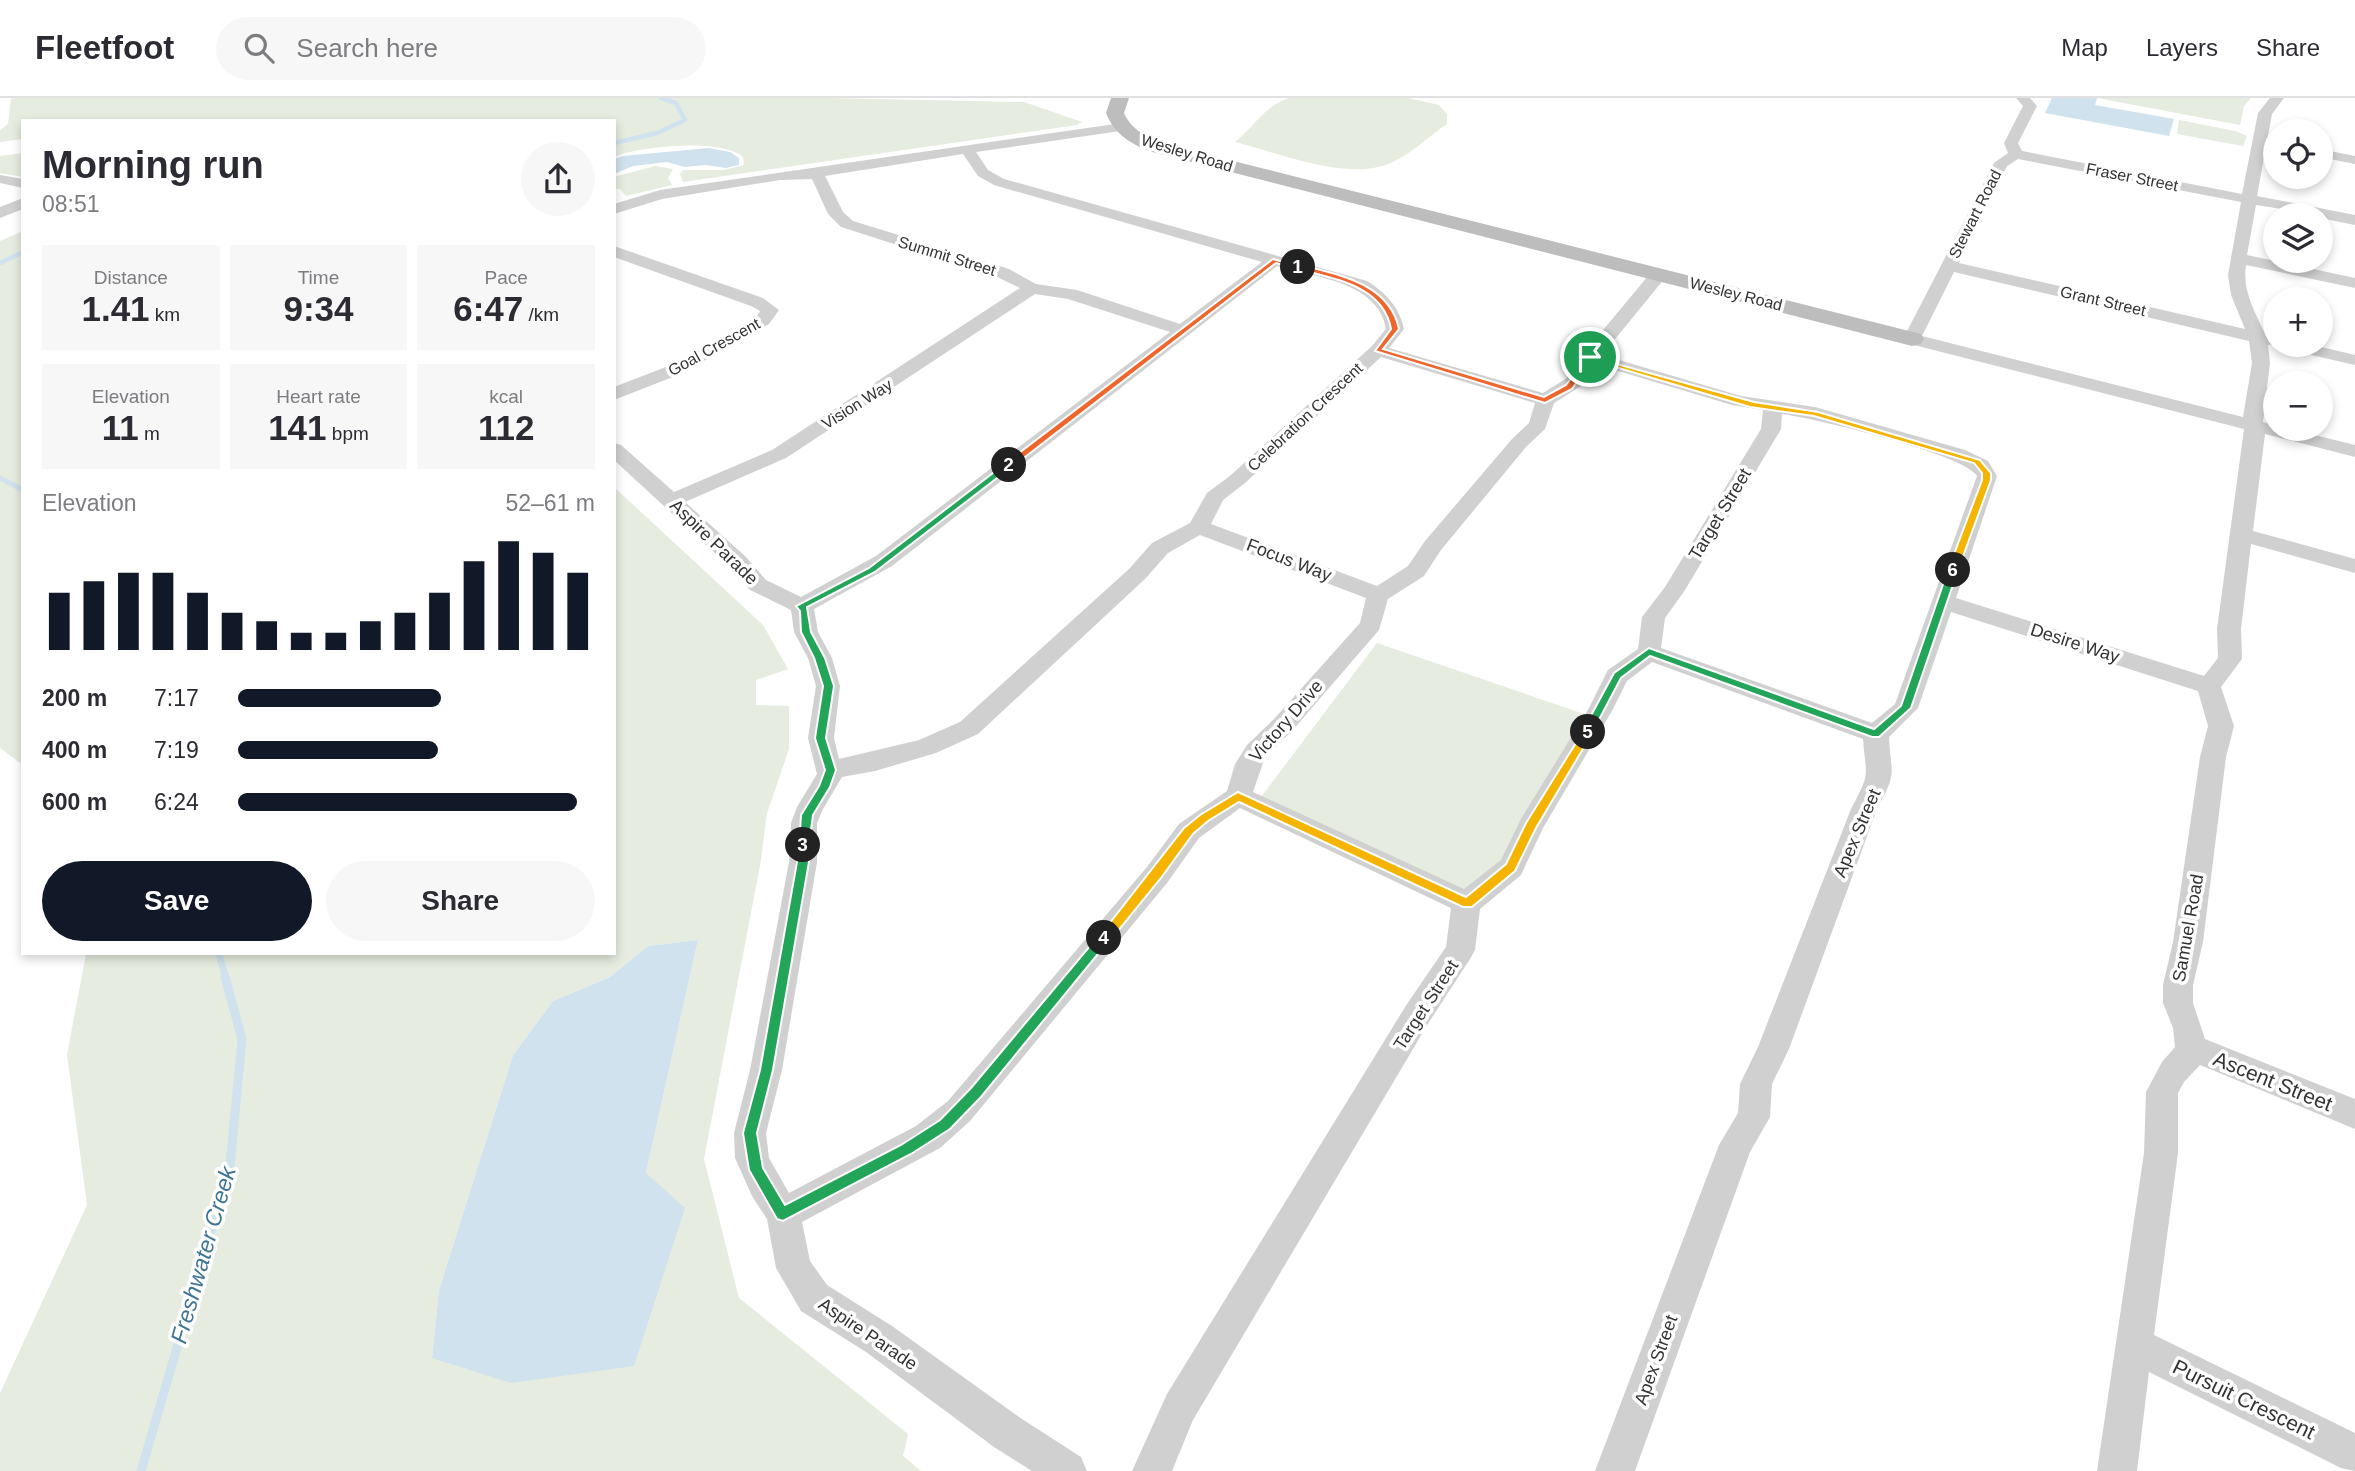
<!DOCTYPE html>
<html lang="en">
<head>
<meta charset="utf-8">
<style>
  :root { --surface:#fff; --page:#f7f7f7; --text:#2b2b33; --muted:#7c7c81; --line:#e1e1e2; --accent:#111827 }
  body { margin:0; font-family:Arial,sans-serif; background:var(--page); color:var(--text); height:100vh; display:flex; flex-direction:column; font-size:26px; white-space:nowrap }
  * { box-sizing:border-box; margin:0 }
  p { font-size:23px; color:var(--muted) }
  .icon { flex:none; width:38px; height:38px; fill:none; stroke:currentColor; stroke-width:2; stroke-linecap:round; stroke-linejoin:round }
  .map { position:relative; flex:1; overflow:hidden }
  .side { position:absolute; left:21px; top:21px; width:595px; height:836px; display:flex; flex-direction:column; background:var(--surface); border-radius:0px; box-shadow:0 4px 10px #0003 }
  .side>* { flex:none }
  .fabs { position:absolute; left:2263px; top:21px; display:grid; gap:14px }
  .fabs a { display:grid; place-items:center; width:70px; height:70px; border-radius:50%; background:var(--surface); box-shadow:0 4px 10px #0003; font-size:35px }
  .pin { position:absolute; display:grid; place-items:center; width:60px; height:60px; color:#fff; margin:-30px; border:4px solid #fff; border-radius:50%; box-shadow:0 2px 7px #0007 }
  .km { position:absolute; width:35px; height:35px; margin:-18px; border-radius:50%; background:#222; color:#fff; font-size:19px; line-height:35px; text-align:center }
  .round { display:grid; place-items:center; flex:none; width:74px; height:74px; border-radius:37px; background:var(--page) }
  .head { display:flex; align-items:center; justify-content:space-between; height:119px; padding:0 21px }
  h1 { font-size:38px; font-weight:700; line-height:52px }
  .figures { display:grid; grid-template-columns:repeat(3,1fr); gap:10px; height:119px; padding:7px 21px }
  .figures div { display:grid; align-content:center; border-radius:0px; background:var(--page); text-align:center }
  .figures b { font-size:35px; font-weight:700 }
  .figures small { font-size:19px; font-weight:400 }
  .figures p { font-size:19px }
  .chart { height:196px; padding:14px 21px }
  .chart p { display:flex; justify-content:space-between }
  .chart svg { width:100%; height:126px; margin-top:7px; stroke:var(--accent); stroke-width:6 }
  .cta { display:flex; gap:14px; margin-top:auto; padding:14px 21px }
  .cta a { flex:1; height:80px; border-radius:42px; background:var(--accent); color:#fff; font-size:28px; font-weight:700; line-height:80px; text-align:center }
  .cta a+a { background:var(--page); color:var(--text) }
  ul { padding:0 21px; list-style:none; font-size:23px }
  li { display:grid; grid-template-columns:112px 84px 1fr; align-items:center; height:52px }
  li i { height:18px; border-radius:9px; background:var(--accent) }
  header { display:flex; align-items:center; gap:42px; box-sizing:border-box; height:98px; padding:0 35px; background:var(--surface); border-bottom:2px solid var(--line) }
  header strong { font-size:33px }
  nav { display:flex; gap:38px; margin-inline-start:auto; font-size:24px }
  .search { width:490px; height:63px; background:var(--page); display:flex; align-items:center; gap:18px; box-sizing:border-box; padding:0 24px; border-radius:38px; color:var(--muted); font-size:26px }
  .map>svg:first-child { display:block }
  .green { fill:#e6ecdf; fill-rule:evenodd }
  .water { fill:#cfe2ee }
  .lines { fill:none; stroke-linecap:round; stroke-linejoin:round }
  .stream-far3 { stroke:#cfe2ee; stroke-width:4.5 }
  .stream-far2 { stroke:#cfe2ee; stroke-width:5 }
  .stream-far1 { stroke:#cfe2ee; stroke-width:7 }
  .stream { stroke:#cfe2ee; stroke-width:9 }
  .street { fill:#d0d0d0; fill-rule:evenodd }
  .secondary { fill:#bdbdbd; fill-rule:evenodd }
  .split-1 { fill:#f0652b; stroke:#fff; stroke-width:2 }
  .split-2 { fill:#f0652b; stroke:#fff; stroke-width:2 }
  .split-3 { fill:#22a559; stroke:#fff; stroke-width:2 }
  .split-4 { fill:#22a559; stroke:#fff; stroke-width:2 }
  .split-5 { fill:#f5b400; stroke:#fff; stroke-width:2 }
  .split-6 { fill:#22a559; stroke:#fff; stroke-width:2 }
  .split-7 { fill:#f5b400; stroke:#fff; stroke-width:2 }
  .labels { text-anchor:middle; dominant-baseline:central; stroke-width:7; stroke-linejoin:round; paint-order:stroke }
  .far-street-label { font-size:16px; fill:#333; stroke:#fff }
  .street-label { font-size:18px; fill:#333; stroke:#fff }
  .near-street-label { font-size:21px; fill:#333; stroke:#fff }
  .near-water-label { font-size:23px; font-style:italic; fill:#3f7597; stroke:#fff }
</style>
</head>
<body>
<header>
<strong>Fleetfoot</strong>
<div class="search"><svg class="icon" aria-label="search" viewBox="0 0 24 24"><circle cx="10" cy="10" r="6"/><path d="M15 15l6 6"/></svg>Search here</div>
<nav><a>Map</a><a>Layers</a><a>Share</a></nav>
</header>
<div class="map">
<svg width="2355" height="1373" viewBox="0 0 2355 1373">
  <rect width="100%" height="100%" fill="#fff"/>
  <path class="green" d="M 15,0 L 829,0 L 1024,4 L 1082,24 L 1077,27 L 683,84 L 680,76 L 683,72 L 724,72 L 744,67 L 743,59 C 721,40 640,48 614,59 L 614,23 L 23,23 L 23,41 L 0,44 L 0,32 L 8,26 L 11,1 Z
    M 1289,0 L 1408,0 L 1439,7 L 1447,16 L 1447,26 C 1429,38 1412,55 1393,64 C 1350,85 1279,55 1235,44 C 1255,28 1263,9 1289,0 Z
    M 2097,0 L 2251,0 L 2244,8 L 2240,27 Z
    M 2179,22 L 2235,33 L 2247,38 L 2243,48 L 2177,36 Z
    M 23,55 L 23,79 L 0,75 L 0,58 Z
    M 655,68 L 673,71 L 668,80 L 672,87 L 626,98 L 620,91 L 614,91 L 614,79 Z
    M 23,133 L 23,667 L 0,650 L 0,143 Z
    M 614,389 L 763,527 L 788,571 L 756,582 L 756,607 L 789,608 L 789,651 L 767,715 L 761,762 L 704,1061 L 739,1200 L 908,1336 L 903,1358 L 921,1373 L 0,1373 L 0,1295 L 87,1107 L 67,957 L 86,856 L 614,856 ZM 698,842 L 646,1075 L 432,1260 L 439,1192 L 513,957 L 553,903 L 610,879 L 648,848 Z
    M 1377,545 L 1587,617 L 1490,788 L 1472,797 L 1255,707 Z"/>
  <path class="water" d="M 2052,0 L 2097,0 L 2095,7 L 2174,21 L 2169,38 L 2045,15 Z
    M 709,50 L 730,54 L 739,60 L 739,67 L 726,70 L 706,67 L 684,69 L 667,64 L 633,68 L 614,76 L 614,61 L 623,58 Z
    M 698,842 L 646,1075 L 685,1110 L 634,1268 L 511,1285 L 432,1260 L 439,1192 L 513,957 L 553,903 L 610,879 L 648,848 Z"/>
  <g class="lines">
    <path class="stream-far3" d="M 614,45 L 657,35 L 685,22 L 676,5 L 661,0
      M 0,165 L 23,154"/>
    <path class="stream-far2" d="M 0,380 L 23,392"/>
    <path class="stream-far1" d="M 219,856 L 226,881"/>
    <path class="stream" d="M 141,1373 L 230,1068 L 242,941 L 225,879"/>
    <path class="street" d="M 2016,0 L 2030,0 L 2037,8 L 2018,45 L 2022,53 L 2242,96 L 2258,15 L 2270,0 L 2284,0 L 2272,16 L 2257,98 L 2355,117 L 2355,127 L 2320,120 L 2320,117 L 2256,107 L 2247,157 L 2355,180 L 2355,190 L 2246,167 C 2242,193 2255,213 2265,236 L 2275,239 L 2274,246 L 2268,247 L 2270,265 L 2263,324 L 2275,327 L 2275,331 L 2290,331 L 2355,347 L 2355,359 L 2265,336 L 2253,433 L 2355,461 L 2355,475 L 2251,446 L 2241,531 L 2242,561 L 2221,589 L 2234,628 L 2226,659 L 2203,844 L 2193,887 L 2193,905 L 2205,941 L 2355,1001 L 2355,1031 L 2200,967 L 2184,984 L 2178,995 L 2178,1055 L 2154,1237 L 2355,1335 L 2355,1373 L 2341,1370 L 2149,1274 L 2137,1373 L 2097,1373 L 2144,1055 L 2146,994 L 2162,964 L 2175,949 L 2173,930 L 2163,905 L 2163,887 L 2173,844 L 2200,659 L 2208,628 L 2198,593 L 1951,514 L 1918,610 L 1889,639 C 1891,678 1898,673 1877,711 L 1789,951 L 1772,986 L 1770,1019 L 1750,1054 L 1635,1373 L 1595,1373 L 1719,1047 L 1738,1015 L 1740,986 L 1758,949 L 1851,711 C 1871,674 1866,680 1863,641 L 1652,564 L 1627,583 L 1613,611 L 1543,730 L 1521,777 L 1480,811 L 1475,852 L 1470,861 L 1429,924 L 1193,1322 L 1172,1373 L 1132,1373 L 1167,1296 L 1407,906 L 1446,849 L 1451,810 L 1240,710 L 1199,740 L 1167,785 L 970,1023 L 940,1050 L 802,1124 L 810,1163 L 827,1187 L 892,1228 L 1022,1321 L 1081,1359 L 1087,1373 L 1032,1373 L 994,1349 L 866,1254 L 801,1213 L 776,1170 L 767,1121 L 752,1098 L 735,1060 L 734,1035 L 750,972 L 789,764 L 791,725 L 797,709 L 817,676 L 808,640 L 816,588 L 808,560 L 794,534 L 791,512 L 750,492 L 730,469 L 614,362 L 614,345 L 621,347 L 674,394 L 772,352 L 1020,190 L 997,179 L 841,129 L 828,116 L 812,81 L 780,82 L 662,101 L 614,116 L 614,106 L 660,92 L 1122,25 L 1127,26 L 1127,32 L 976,54 L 988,72 L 1004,81 L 1367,183 C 1385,194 1400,210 1404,231 L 1389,250 L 1543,295 L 1567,280 L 1584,255 L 1653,172 L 1665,172 L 1667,176 L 1665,180 L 1602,257 L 1741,298 L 1815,309 L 1965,352 L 1988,363 L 1997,378 L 1956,500 L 2204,578 L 2218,560 L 2217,531 L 2244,331 L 1906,245 L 1903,241 L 1994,65 L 2008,55 L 2004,45 L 2023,8 ZM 963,56 L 978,78 L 994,87 L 1262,164 L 1180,226 L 1077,192 L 1036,186 L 1009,171 L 853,123 L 843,114 L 825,78 ZM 2018,61 L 2241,104 L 2228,177 L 2231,197 L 2245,231 L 1959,165 L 2007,68 ZM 1277,168 C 1314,179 1379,184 1386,231 L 1372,248 L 1231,377 L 1207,395 L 1190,425 L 1152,445 L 1129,471 L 960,624 L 919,642 L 839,661 L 834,640 L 840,588 L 832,560 L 818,534 L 814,511 L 892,468 ZM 1954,174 L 2249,243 L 2252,265 L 2243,319 L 1922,238 ZM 1035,196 L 1068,201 L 1170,234 L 876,458 L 801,499 L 766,482 L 746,459 L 685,404 L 786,360 ZM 1381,259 L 1535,305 L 1529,325 L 1512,341 L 1425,443 L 1408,468 L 1377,488 L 1211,426 L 1223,402 L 1245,385 ZM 1595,266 L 1732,307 L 1763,312 L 1761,331 L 1665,489 L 1642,519 L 1638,551 L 1608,572 L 1589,610 L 1521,721 L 1501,762 L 1464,791 L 1253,694 L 1265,659 L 1292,633 L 1379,532 L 1388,501 L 1424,478 L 1441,452 L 1526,349 L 1545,331 L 1554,305 L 1581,288 ZM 1782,316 C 1813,320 1965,356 1977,378 L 1895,606 L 1872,625 L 1661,550 L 1665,520 L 1685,492 L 1781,331 ZM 1200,437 L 1366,500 L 1360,525 L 1274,621 L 1247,647 L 1235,666 L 1227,693 L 1179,726 L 1147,769 L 948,1003 L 916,1028 L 789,1095 L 769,1060 L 766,1035 L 782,972 L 817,764 L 817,725 L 823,711 L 842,679 L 875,673 L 936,655 L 978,636 L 1145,481 L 1168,455 Z
      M 2320,51 L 2355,58 L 2355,66 L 2320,59 Z
      M 0,77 L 23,81 L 23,90 L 0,85 Z
      M 23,100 L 23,111 L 0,120 L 0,109 Z
      M 614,148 L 763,200 L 779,212 L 769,226 L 683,275 L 614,302 L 614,289 L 671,267 L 757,218 L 760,213 L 751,208 L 614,159 Z
      M 2282,247 L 2313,247 L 2355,257 L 2355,267 L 2285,251 Z"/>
    <path class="secondary" d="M 1111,0 L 1129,0 L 1124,15 C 1132,34 1152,41 1170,47 L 1921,236 L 1924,241 L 1921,246 L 1912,248 L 1156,55 C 1134,48 1115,38 1106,15 Z"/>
  </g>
  <path class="split-1" d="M 1298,166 C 1337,177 1389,184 1399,231 L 1383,251 L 1544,299 L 1566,287 L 1588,258 L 1594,259 L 1572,291 L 1545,305 L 1375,253 L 1391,231 C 1383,186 1332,181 1295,170 Z"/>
  <path class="split-2" d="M 1273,161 L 1301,169 L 1298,171 L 1276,165 L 1012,369 L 1006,369 L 1006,365 Z"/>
  <path class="split-3" d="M 1006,365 L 1014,367 L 875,474 L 807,509 L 811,534 L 825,560 L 834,588 L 826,640 L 836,672 L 830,689 L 813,717 L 809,747 L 807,750 L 799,750 L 801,717 L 819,688 L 825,672 L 815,640 L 823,588 L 814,560 L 801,534 L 800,513 L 796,508 L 869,470 Z"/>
  <path class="split-4" d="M 803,742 L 809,747 L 809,764 L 773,972 L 757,1035 L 763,1070 L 785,1107 L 901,1047 L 940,1022 L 971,990 L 1100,836 L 1109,836 L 1111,840 L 981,999 L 950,1031 L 911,1056 L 783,1123 L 777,1121 L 749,1072 L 743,1035 L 760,972 L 797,764 L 797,747 Z"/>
  <path class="split-5" d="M 1588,631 L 1593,634 L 1536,730 L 1515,773 L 1472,809 L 1463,809 L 1239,704 L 1208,723 L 1193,736 L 1161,780 L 1109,844 L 1100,844 L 1098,840 L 1184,730 L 1200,717 L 1238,694 L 1466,799 L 1506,766 L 1526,725 L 1584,632 Z"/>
  <path class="split-6" d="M 1953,469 L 1958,472 L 1911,610 L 1879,639 L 1872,639 L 1650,558 L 1621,580 L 1591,637 L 1584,637 L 1582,634 L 1614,575 L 1649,550 L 1874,631 L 1901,608 L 1948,472 Z"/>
  <path class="split-7" d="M 1588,258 L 1754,304 L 1818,314 L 1980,362 L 1991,375 L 1991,382 L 1958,472 L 1953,475 L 1948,472 L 1982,382 L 1982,375 L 1974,365 L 1814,318 L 1750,309 L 1588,261 Z"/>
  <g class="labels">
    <g class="far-street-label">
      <text transform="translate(1187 55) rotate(17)">Wesley Road</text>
      <text transform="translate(2132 79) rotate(11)">Fraser Street</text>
      <text transform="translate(1975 116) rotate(-63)">Stewart Road</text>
      <text transform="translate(947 158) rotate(17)">Summit Street</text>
      <text transform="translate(1736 196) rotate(14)">Wesley Road</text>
      <text transform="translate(2103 203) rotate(13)">Grant Street</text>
      <text transform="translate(714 249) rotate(-29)">Goal Crescent</text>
      <text transform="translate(857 306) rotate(-32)">Vision Way</text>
      <text transform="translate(1305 319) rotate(-43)">Celebration Crescent</text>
    </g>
    <g class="street-label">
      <text transform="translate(1720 416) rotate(-59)">Target Street</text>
      <text transform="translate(714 444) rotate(44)">Aspire Parade</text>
      <text transform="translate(1289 462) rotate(21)">Focus Way</text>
      <text transform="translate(2075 545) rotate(18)">Desire Way</text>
      <text transform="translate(1286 623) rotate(-49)">Victory Drive</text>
      <text transform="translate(1857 735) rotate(-67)">Apex Street</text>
      <text transform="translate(2188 830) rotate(-80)">Samuel Road</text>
      <text transform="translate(1426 907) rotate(-57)">Target Street</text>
      <text transform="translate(868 1236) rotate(34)">Aspire Parade</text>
      <text transform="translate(1656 1262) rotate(-70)">Apex Street</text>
    </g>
    <g class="near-street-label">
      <text transform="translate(2273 983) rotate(22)">Ascent Street</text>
      <text transform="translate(2244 1301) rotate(26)">Pursuit Crescent</text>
    </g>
    <g class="near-water-label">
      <text transform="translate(203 1157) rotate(-74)">Freshwater Creek</text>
    </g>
  </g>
</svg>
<div class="fabs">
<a><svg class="icon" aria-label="locate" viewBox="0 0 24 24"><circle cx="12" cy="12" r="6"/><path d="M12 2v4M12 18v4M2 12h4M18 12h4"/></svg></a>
<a><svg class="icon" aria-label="layers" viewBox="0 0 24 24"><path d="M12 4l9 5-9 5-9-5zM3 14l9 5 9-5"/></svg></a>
<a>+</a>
<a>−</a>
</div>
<div class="pin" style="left:1590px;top:259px;background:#1e9e55"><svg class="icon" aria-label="arrive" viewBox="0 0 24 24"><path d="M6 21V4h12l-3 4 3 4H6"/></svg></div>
<b class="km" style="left:1298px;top:169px">1</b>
<b class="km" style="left:1009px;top:367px">2</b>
<b class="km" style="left:803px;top:747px">3</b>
<b class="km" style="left:1104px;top:840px">4</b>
<b class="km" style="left:1588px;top:634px">5</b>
<b class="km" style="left:1953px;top:472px">6</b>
<section class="side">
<div class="head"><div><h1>Morning run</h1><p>08:51</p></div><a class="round"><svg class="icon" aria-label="share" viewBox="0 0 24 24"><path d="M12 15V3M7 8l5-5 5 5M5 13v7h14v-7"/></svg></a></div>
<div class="figures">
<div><p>Distance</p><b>1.41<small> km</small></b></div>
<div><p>Time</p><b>9:34</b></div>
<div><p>Pace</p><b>6:47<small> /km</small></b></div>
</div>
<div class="figures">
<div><p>Elevation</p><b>11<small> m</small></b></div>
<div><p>Heart rate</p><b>141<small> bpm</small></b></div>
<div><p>kcal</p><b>112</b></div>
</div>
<div class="chart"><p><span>Elevation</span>52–61 m</p>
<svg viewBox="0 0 160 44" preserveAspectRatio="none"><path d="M5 44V24M15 44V20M25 44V17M35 44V17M45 44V24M55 44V31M65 44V34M75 44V38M85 44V38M95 44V34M105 44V31M115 44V24M125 44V13M135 44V6M145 44V10M155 44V17"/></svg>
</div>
<ul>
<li><b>200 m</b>7:17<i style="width:57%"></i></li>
<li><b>400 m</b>7:19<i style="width:56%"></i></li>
<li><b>600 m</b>6:24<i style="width:95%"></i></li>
</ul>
<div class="cta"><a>Save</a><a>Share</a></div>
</section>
</div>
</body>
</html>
